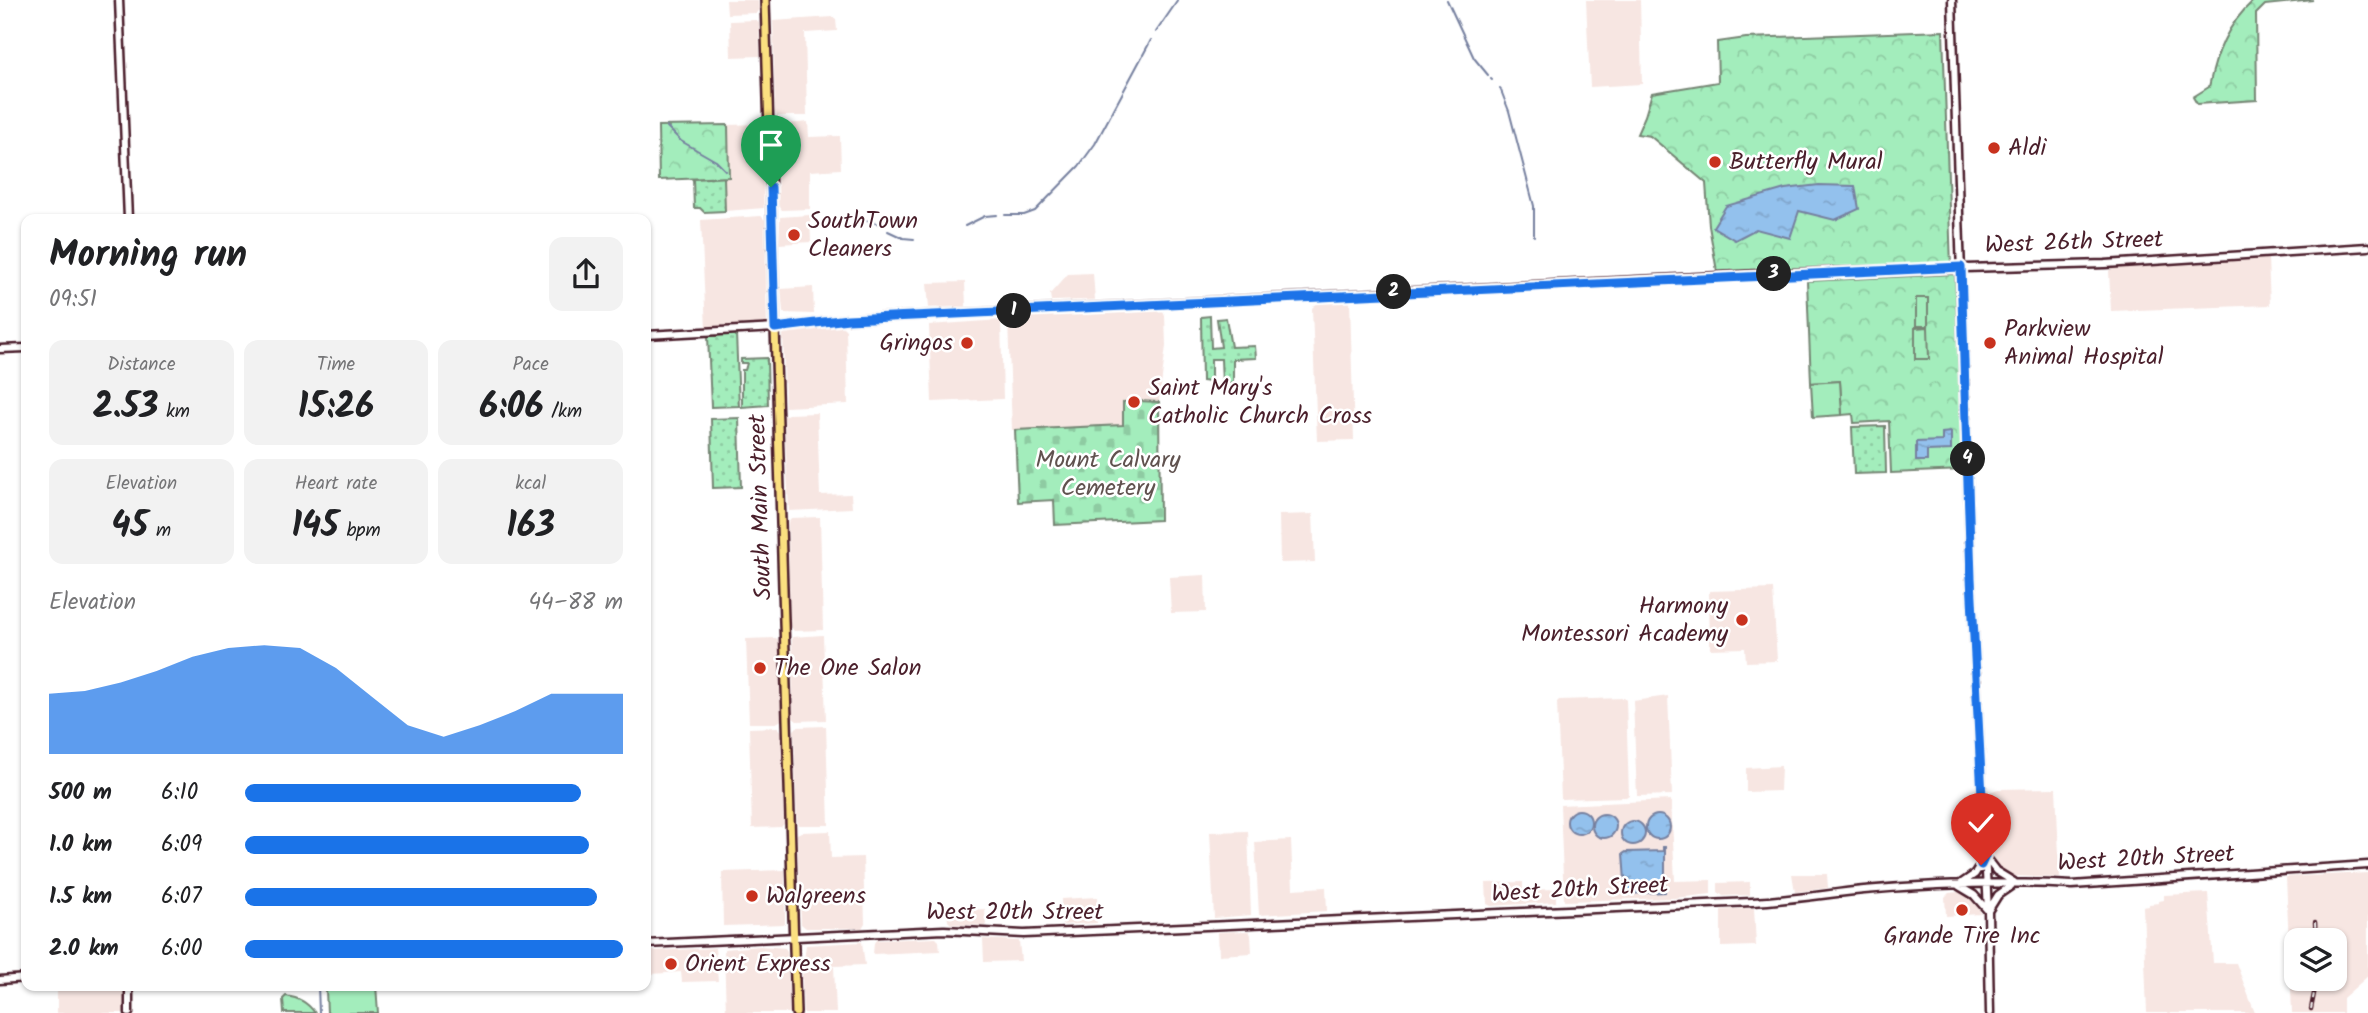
<!DOCTYPE html>
<html lang="en">
<head>
<meta charset="utf-8">
<style>
  :root { --surface:#fff; --page:#f2f2f2; --text:#202124; --muted:#757577; --accent:#1a73e8 }
  body { margin:0; font-family:Kalam,sans-serif; background:var(--page); color:var(--text); height:100vh; display:flex; flex-direction:column; font-size:26px; white-space:nowrap }
  * { box-sizing:border-box; margin:0 }
  p { font-size:23px; color:var(--muted) }
  .icon { flex:none; width:38px; height:38px; fill:none; stroke:currentColor; stroke-width:2; stroke-linecap:round; stroke-linejoin:round }
  .map { position:relative; flex:1; overflow:hidden }
  .side { position:absolute; left:21px; top:214px; width:630px; height:777px; display:flex; flex-direction:column; background:var(--surface); border-radius:14px; box-shadow:0 2px 5px #0004 }
  .side>* { flex:none }
  .controls { position:absolute; left:2284px; top:928px; display:grid; gap:14px }
  .controls a { display:grid; place-items:center; width:63px; height:63px; border-radius:14px; background:var(--surface); box-shadow:0 2px 5px #0004; font-size:35px }
  .pin { position:absolute; display:grid; place-items:center; width:60px; height:60px; color:#fff; margin:-72px -30px; border-radius:50% 50% 50% 0; rotate:-45deg; box-shadow:0 0 7px #0007 }
  .pin .icon { rotate:45deg }
  .km { position:absolute; width:35px; height:35px; margin:-18px; border-radius:50%; background:#222; color:#fff; font-size:19px; line-height:35px; text-align:center }
  .round { display:grid; place-items:center; flex:none; width:74px; height:74px; border-radius:14px; background:var(--page) }
  .head { display:flex; align-items:center; justify-content:space-between; height:119px; padding:0 28px }
  h1 { font-size:38px; font-weight:700; line-height:52px }
  .figures { display:grid; grid-template-columns:repeat(3,1fr); gap:10px; height:119px; padding:7px 28px }
  .figures div { display:grid; align-content:center; border-radius:14px; background:var(--page); text-align:center }
  .figures b { font-size:35px; font-weight:700 }
  .figures small { font-size:19px; font-weight:400 }
  .figures p { font-size:19px }
  .chart { height:196px; padding:14px 28px }
  .chart p { display:flex; justify-content:space-between }
  .chart svg { width:100%; height:126px; margin-top:7px; fill:var(--accent); opacity:.7 }
  ul { padding:0 28px; list-style:none; font-size:23px }
  li { display:grid; grid-template-columns:112px 84px 1fr; align-items:center; height:52px }
  li i { height:18px; border-radius:9px; background:var(--accent) }
  .map>svg:first-child { display:block }
  .built { fill:#f7e6e2; fill-rule:evenodd }
  .grass { fill:url(#grass-dots); stroke:#768674; stroke-width:2 }
  .forest { fill:url(#forest-crowns); stroke:#768674; stroke-width:2 }
  .cemetery { fill:url(#cemetery-stones); stroke:#768674; stroke-width:2 }
  .garden { fill:#a3edbc; stroke:#768674; stroke-width:2 }
  .water { fill:url(#water-ripples); stroke:#76809f; stroke-width:2 }
  .lines { fill:none; stroke-linecap:round; stroke-linejoin:round }
  .stream { stroke:#76809f; stroke-width:2 }
  .secondary-casing { stroke:#4a1f2b; stroke-width:11 }
  .primary-casing { stroke:#4a1f2b; stroke-width:12 }
  .secondary { stroke:#fff; stroke-width:6 }
  .primary { stroke:#fbe080; stroke-width:7 }
  .rail-casing { stroke:#4a1f2b; stroke-width:4.5 }
  .rail { stroke:#fff; stroke-width:2; stroke-dasharray:5; stroke-linecap:butt }
  .route-casing { stroke:#fff; stroke-width:14 }
  .route { stroke:#1a73e8; stroke-width:9 }
  .poi-dot { fill:#c8321e; stroke:#fff; stroke-width:2.5 }
  .labels { text-anchor:middle; dominant-baseline:central; stroke-width:5; stroke-linejoin:round; paint-order:stroke }
  .poi-label { font-size:24px; fill:#4a1f2b; stroke:#fff; text-anchor:start }
  .street-label { font-size:24px; fill:#4a1f2b; stroke:#fff }
  .park-label { font-size:24px; fill:#60524f; stroke:#fff }
</style>
</head>
<body>
<div class="map">
<svg width="2368" height="1013" viewBox="0 0 2368 1013">
  <defs>
    <pattern id="grass-dots" width="8" height="8" patternUnits="userSpaceOnUse" patternTransform="scale(1.75)"><rect width="8" height="8" fill="#a3edbc"/><path d="M2 2h.1M6 6h.1" fill="none" stroke="#8ecba2" stroke-width="1.8" stroke-linecap="round"/></pattern>
    <pattern id="forest-crowns" width="20" height="18" patternUnits="userSpaceOnUse" patternTransform="scale(1.75)"><rect width="20" height="18" fill="#a3edbc"/><path d="M2 6a3 3 0 1 1 6 0M12 15a3 3 0 1 1 6 0" fill="none" stroke="#8ecba2"/></pattern>
    <pattern id="cemetery-stones" width="16" height="16" patternUnits="userSpaceOnUse" patternTransform="scale(1.75)"><rect width="16" height="16" fill="#a3edbc"/><path d="M2 7V4a2 2 0 0 1 4 0v3zM10 15v-3a2 2 0 0 1 4 0v3z" fill="#8ecba2"/></pattern>
    <pattern id="water-ripples" width="26" height="14" patternUnits="userSpaceOnUse" patternTransform="scale(1.75)"><rect width="26" height="14" fill="#93c1ed"/><path d="M2 4q2-2 4 0t4 0M15 11q2-2 4 0t4 0" fill="none" stroke="#80a5cb"/></pattern>
  </defs>
  <rect width="100%" height="100%" fill="#fff"/>
  <filter id="ink" filterUnits="userSpaceOnUse"><feTurbulence type="fractalNoise" baseFrequency=".0143" numOctaves="2"/><feDisplacementMap in="SourceGraphic" scale="14" xChannelSelector="R" yChannelSelector="G"/><feConvolveMatrix kernelMatrix="1 2 1 2 8 2 1 2 1" color-interpolation-filters="sRGB"/></filter>
  <g filter="url(#ink)">
    <path class="built" d="M 726,0 L 758,0 L 759,10 L 756,13 L 727,14 Z
      M 1586,0 L 1640,0 L 1642,84 L 1590,87 Z
      M 833,17 L 836,19 L 837,31 L 805,33 L 807,116 L 777,116 L 775,113 L 773,21 Z
      M 756,20 L 759,22 L 760,56 L 731,57 L 730,21 Z
      M 808,122 L 809,137 L 840,136 L 841,169 L 810,171 L 810,209 L 782,210 L 778,205 L 776,125 Z
      M 761,124 L 764,208 L 725,211 L 724,177 L 729,177 L 728,125 Z
      M 810,215 L 811,242 L 779,244 L 780,217 Z
      M 761,216 L 765,220 L 767,323 L 706,329 L 701,220 Z
      M 2268,258 L 2270,305 L 2111,311 L 2109,271 L 2113,267 Z
      M 1093,273 L 1095,300 L 1051,301 L 1050,294 L 1068,274 Z
      M 965,282 L 966,307 L 929,308 L 927,283 Z
      M 813,287 L 814,314 L 783,313 L 781,289 Z
      M 1350,301 L 1354,440 L 1317,441 L 1312,308 L 1317,303 Z
      M 1163,311 L 1165,315 L 1166,346 L 1159,402 L 1139,401 L 1124,425 L 1012,430 L 1008,321 L 1010,318 Z
      M 1001,320 L 1003,399 L 932,402 L 929,325 Z
      M 842,326 L 846,330 L 848,404 L 785,407 L 783,334 L 788,331 Z
      M 817,413 L 820,495 L 851,494 L 852,508 L 789,511 L 784,416 L 788,414 Z
      M 1313,514 L 1315,562 L 1280,563 L 1279,515 Z
      M 820,517 L 823,630 L 794,631 L 790,626 L 788,522 L 791,518 Z
      M 1205,575 L 1206,612 L 1171,613 L 1169,577 Z
      M 1773,589 L 1777,661 L 1746,662 L 1745,648 L 1710,649 L 1709,591 Z
      M 823,635 L 826,720 L 797,721 L 793,718 L 792,637 Z
      M 775,638 L 778,639 L 779,643 L 782,720 L 776,723 L 749,723 L 746,639 Z
      M 1668,696 L 1672,795 L 1637,796 L 1633,701 Z
      M 1624,698 L 1626,700 L 1629,795 L 1626,797 L 1561,799 L 1557,702 L 1559,700 Z
      M 826,726 L 829,825 L 799,825 L 797,821 L 794,730 L 797,727 Z
      M 778,727 L 782,732 L 785,823 L 781,827 L 752,828 L 749,728 Z
      M 1781,766 L 1780,791 L 1746,792 L 1746,768 Z
      M 2056,788 L 2060,878 L 2014,876 L 1999,870 L 1993,858 L 1990,792 L 1998,789 Z
      M 1671,800 L 1675,881 L 1711,880 L 1711,894 L 1675,898 L 1564,901 L 1560,805 Z
      M 830,831 L 831,858 L 863,857 L 865,923 L 862,928 L 806,928 L 801,924 L 797,834 L 801,832 Z
      M 1248,831 L 1251,915 L 1214,918 L 1210,832 Z
      M 1291,840 L 1293,889 L 1326,887 L 1327,911 L 1259,915 L 1255,842 Z
      M 785,870 L 785,924 L 723,926 L 722,872 Z
      M 2368,873 L 2368,976 L 2343,998 L 2343,1013 L 2292,1013 L 2286,877 ZM 2296,940 L 2334,940 L 2334,978 L 2296,978 Z
      M 1792,874 L 1827,874 L 1828,888 L 1795,892 Z
      M 1523,882 L 1523,890 L 1556,889 L 1556,902 L 1491,906 L 1487,904 L 1486,883 Z
      M 1750,882 L 1750,895 L 1723,896 L 1718,892 L 1718,883 Z
      M 1959,892 L 1966,893 L 1975,899 L 1981,914 L 1946,916 L 1945,897 L 1949,893 Z
      M 2208,893 L 2213,963 L 2236,963 L 2255,1013 L 2147,1013 L 2143,907 L 2149,906 L 2149,904 L 2159,903 L 2159,901 L 2164,900 L 2164,895 Z
      M 1097,897 L 1097,923 L 1062,925 L 1061,899 Z
      M 1754,908 L 1756,946 L 1721,947 L 1721,910 Z
      M 985,909 L 986,926 L 951,924 L 948,921 L 947,911 Z
      M 1249,931 L 1251,935 L 1252,953 L 1219,955 L 1218,932 Z
      M 936,938 L 939,941 L 940,951 L 873,954 L 874,943 L 876,940 Z
      M 983,939 L 1019,941 L 1021,961 L 984,962 Z
      M 862,942 L 865,965 L 834,966 L 836,1013 L 803,1013 L 802,976 L 806,945 Z
      M 760,946 L 785,948 L 787,951 L 790,1013 L 726,1013 L 724,949 Z
      M 715,948 L 718,981 L 682,982 L 681,972 L 651,974 L 651,951 Z
      M 57,985 L 124,985 L 125,1013 L 57,1013 Z"/>
    <path class="grass" d="M 724,177 L 725,211 L 704,212 L 700,208 L 694,208 L 693,179 Z
      M 1210,316 L 1211,348 L 1221,347 L 1217,319 L 1226,318 L 1231,347 L 1255,346 L 1256,358 L 1233,359 L 1233,383 L 1222,383 L 1221,359 L 1211,359 L 1211,382 L 1202,381 L 1201,317 Z
      M 736,334 L 739,406 L 711,407 L 708,336 Z
      M 767,358 L 768,405 L 742,407 L 742,370 L 745,370 L 747,363 L 741,363 L 741,359 Z
      M 739,418 L 741,487 L 713,488 L 711,419 Z
      M 1885,426 L 1886,473 L 1854,474 L 1852,427 Z"/>
    <path class="forest" d="M 2313,0 L 2265,5 L 2256,14 L 2257,100 L 2197,104 L 2193,97 L 2209,87 C 2216,53 2227,25 2253,1 Z
      M 1943,31 L 1951,267 L 1718,277 L 1709,226 L 1706,183 L 1650,136 L 1637,134 L 1645,116 L 1652,93 L 1718,82 L 1717,42 L 1746,38 Z
      M 728,125 L 729,177 L 659,180 L 658,126 Z
      M 1955,274 L 1963,470 L 1891,473 L 1889,421 L 1854,423 L 1853,414 L 1842,415 L 1840,381 L 1811,383 L 1807,281 Z"/>
    <path class="cemetery" d="M 1139,401 L 1159,402 L 1160,520 L 1055,525 L 1054,500 L 1018,502 L 1015,430 L 1123,425 L 1123,402 Z"/>
    <path class="garden" d="M 1916,298 L 1928,298 L 1928,326 L 1916,326 Z
      M 1928,327 L 1929,359 L 1915,359 L 1915,328 Z
      M 1840,381 L 1842,415 L 1813,417 L 1811,383 Z
      M 355,985 L 376,985 L 378,1013 L 327,1013 L 326,990 Z
      M 286,996 C 299,998 307,1002 315,1013 L 284,1013 L 283,999 Z"/>
    <path class="water" d="M 1819,185 L 1855,186 L 1859,209 L 1835,220 L 1799,211 L 1790,238 L 1756,229 L 1735,240 L 1713,227 L 1726,206 L 1785,189 Z
      M 1951,432 L 1951,450 L 1927,451 L 1927,461 L 1916,461 L 1916,442 L 1942,441 L 1942,433 Z
      M1567 822a12 12 0 1 1 24 0a12 12 0 1 1-24 0Z
      M1592 826a12 12 0 1 1 24 0a12 12 0 1 1-24 0Z
      M1646 827a12 12 0 1 1 24 0a12 12 0 1 1-24 0Z
      M1621 833a12 12 0 1 1 24 0a12 12 0 1 1-24 0Z
      M 1663,847 L 1665,847 L 1665,892 L 1626,894 L 1623,854 L 1626,852 L 1663,851 Z"/>
    <g class="lines">
      <path class="stream" d="M 1447,0 L 1474,58 L 1488,75
        M 1156,32 L 1178,0
        M 1491,79 L 1492,80
        M 1500,88 L 1509,111 L 1534,206 L 1534,236
        M 667,127 L 681,141 L 716,161 L 726,171
        M 1005,215 L 1024,215 L 1035,211 L 1079,166 L 1095,144 L 1151,40
        M 858,219 L 880,224
        M 965,226 L 985,216 L 997,215
        M 888,231 L 903,238 L 914,239
        M 318,985 L 319,1013"/>
      <g class="secondary-casing">
        <path id="secondary" d="M 119,0 L 128,219
          M 1952,0 L 1971,578 L 1988,911 L 1990,1013
          M 646,335 L 775,328 L 848,319 L 1760,274 L 2105,264 L 2368,247
          M 0,349 L 26,348
          M 1986,858 L 1996,871 L 2014,882
          M 1959,885 L 1975,874 L 1985,858
          M 1959,886 L 1974,895 L 1988,911 L 1998,895 L 2011,886
          M 646,944 L 944,930 L 1024,934 L 1752,902 C 1790,900 1826,894 1864,890 C 1932,884 2003,881 2072,885 L 2368,865
          M 0,980 L 26,978
          M 129,1013 L 129,985"/>
      </g>
      <g class="primary-casing">
        <path id="primary" d="M 765,0 L 796,1013"/>
      </g>
      <use href="#secondary" class="secondary"/>
      <use href="#primary" class="primary"/>
      <g class="rail-casing">
        <path id="rail" d="M 2315,922 L 2316,940
          M 2311,1009 L 2317,978"/>
      </g>
      <use href="#rail" class="rail"/>
    </g>
  </g>
  <g class="lines" filter="url(#ink)">
    <g class="route-casing">
      <path id="route" d="M 771,187 L 775,328 L 848,319 L 1961,267 L 1971,578 L 1985,856 L 1981,865"/>
    </g>
    <use href="#route" class="route"/>
  </g>
  <g class="poi-dot">
    <circle cx="1994" cy="148" r="7"/>
    <circle cx="1715" cy="162" r="7"/>
    <circle cx="794" cy="235" r="7"/>
    <circle cx="967" cy="343" r="7"/>
    <circle cx="1990" cy="343" r="7"/>
    <circle cx="1134" cy="402" r="7"/>
    <circle cx="1742" cy="620" r="7"/>
    <circle cx="760" cy="668" r="7"/>
    <circle cx="752" cy="896" r="7"/>
    <circle cx="1962" cy="910" r="7"/>
    <circle cx="671" cy="964" r="7"/>
  </g>
  <g class="labels">
    <g class="poi-label">
      <text x="2008" y="148">Aldi</text>
      <text x="1729" y="162">Butterfly Mural</text>
      <text x="808" y="221">SouthTown<tspan x="808" dy="28">Cleaners</tspan></text>
      <text x="2004" y="329">Parkview<tspan x="2004" dy="28">Animal Hospital</tspan></text>
      <text x="953" y="343" text-anchor="end">Gringos</text>
      <text x="1148" y="388">Saint Mary's<tspan x="1148" dy="28">Catholic Church Cross</tspan></text>
      <text x="1728" y="606" text-anchor="end">Harmony<tspan x="1728" dy="28">Montessori Academy</tspan></text>
      <text x="774" y="668">The One Salon</text>
      <text x="766" y="896">Walgreens</text>
      <text x="1962" y="936" text-anchor="middle">Grande Tire Inc</text>
      <text x="685" y="964">Orient Express</text>
    </g>
    <g class="street-label">
      <text transform="translate(2074 243) rotate(-2)">West 26th Street</text>
      <text transform="translate(761 507) rotate(-92)">South Main Street</text>
      <text transform="translate(2146 859) rotate(-3)">West 20th Street</text>
      <text transform="translate(1580 890) rotate(-3)">West 20th Street</text>
      <text x="1015" y="912">West 20th Street</text>
    </g>
    <g class="park-label">
      <text x="1108" y="460">Mount Calvary<tspan x="1108" dy="28">Cemetery</tspan></text>
    </g>
  </g>
</svg>
<div class="controls">
<a><svg class="icon" aria-label="layers" viewBox="0 0 24 24"><path d="M12 4l9 5-9 5-9-5zM3 14l9 5 9-5"/></svg></a>
</div>
<div class="pin" style="left:771px;top:187px;background:#1e9e55"><svg class="icon" aria-label="arrive" viewBox="0 0 24 24"><path d="M6 21V4h12l-3 4 3 4H6"/></svg></div>
<div class="pin" style="left:1981px;top:865px;background:#d93025"><svg class="icon" aria-label="check" viewBox="0 0 24 24"><path d="M5 12l5 5 9-10"/></svg></div>
<b class="km" style="left:1014px;top:311px">1</b>
<b class="km" style="left:1394px;top:292px">2</b>
<b class="km" style="left:1774px;top:274px">3</b>
<b class="km" style="left:1968px;top:459px">4</b>
<section class="side">
<div class="head"><div><h1>Morning run</h1><p>09:51</p></div><a class="round"><svg class="icon" aria-label="share" viewBox="0 0 24 24"><path d="M12 15V3M7 8l5-5 5 5M5 13v7h14v-7"/></svg></a></div>
<div class="figures">
<div><p>Distance</p><b>2.53<small> km</small></b></div>
<div><p>Time</p><b>15:26</b></div>
<div><p>Pace</p><b>6:06<small> /km</small></b></div>
</div>
<div class="figures">
<div><p>Elevation</p><b>45<small> m</small></b></div>
<div><p>Heart rate</p><b>145<small> bpm</small></b></div>
<div><p>kcal</p><b>163</b></div>
</div>
<div class="chart"><p><span>Elevation</span>44–88 m</p>
<svg viewBox="0 0 160 44" preserveAspectRatio="none"><path d="M0 44V23L10 22L20 19L30 15L40 10L50 7L60 6L70 7L80 14L90 24L100 34L110 38L120 34L130 29L140 23L150 23L160 23V44z"/></svg>
</div>
<ul>
<li><b>500 m</b>6:10<i style="width:89%"></i></li>
<li><b>1.0 km</b>6:09<i style="width:91%"></i></li>
<li><b>1.5 km</b>6:07<i style="width:93%"></i></li>
<li><b>2.0 km</b>6:00<i style="width:100%"></i></li>
</ul>
</section>
</div>
</body>
</html>
